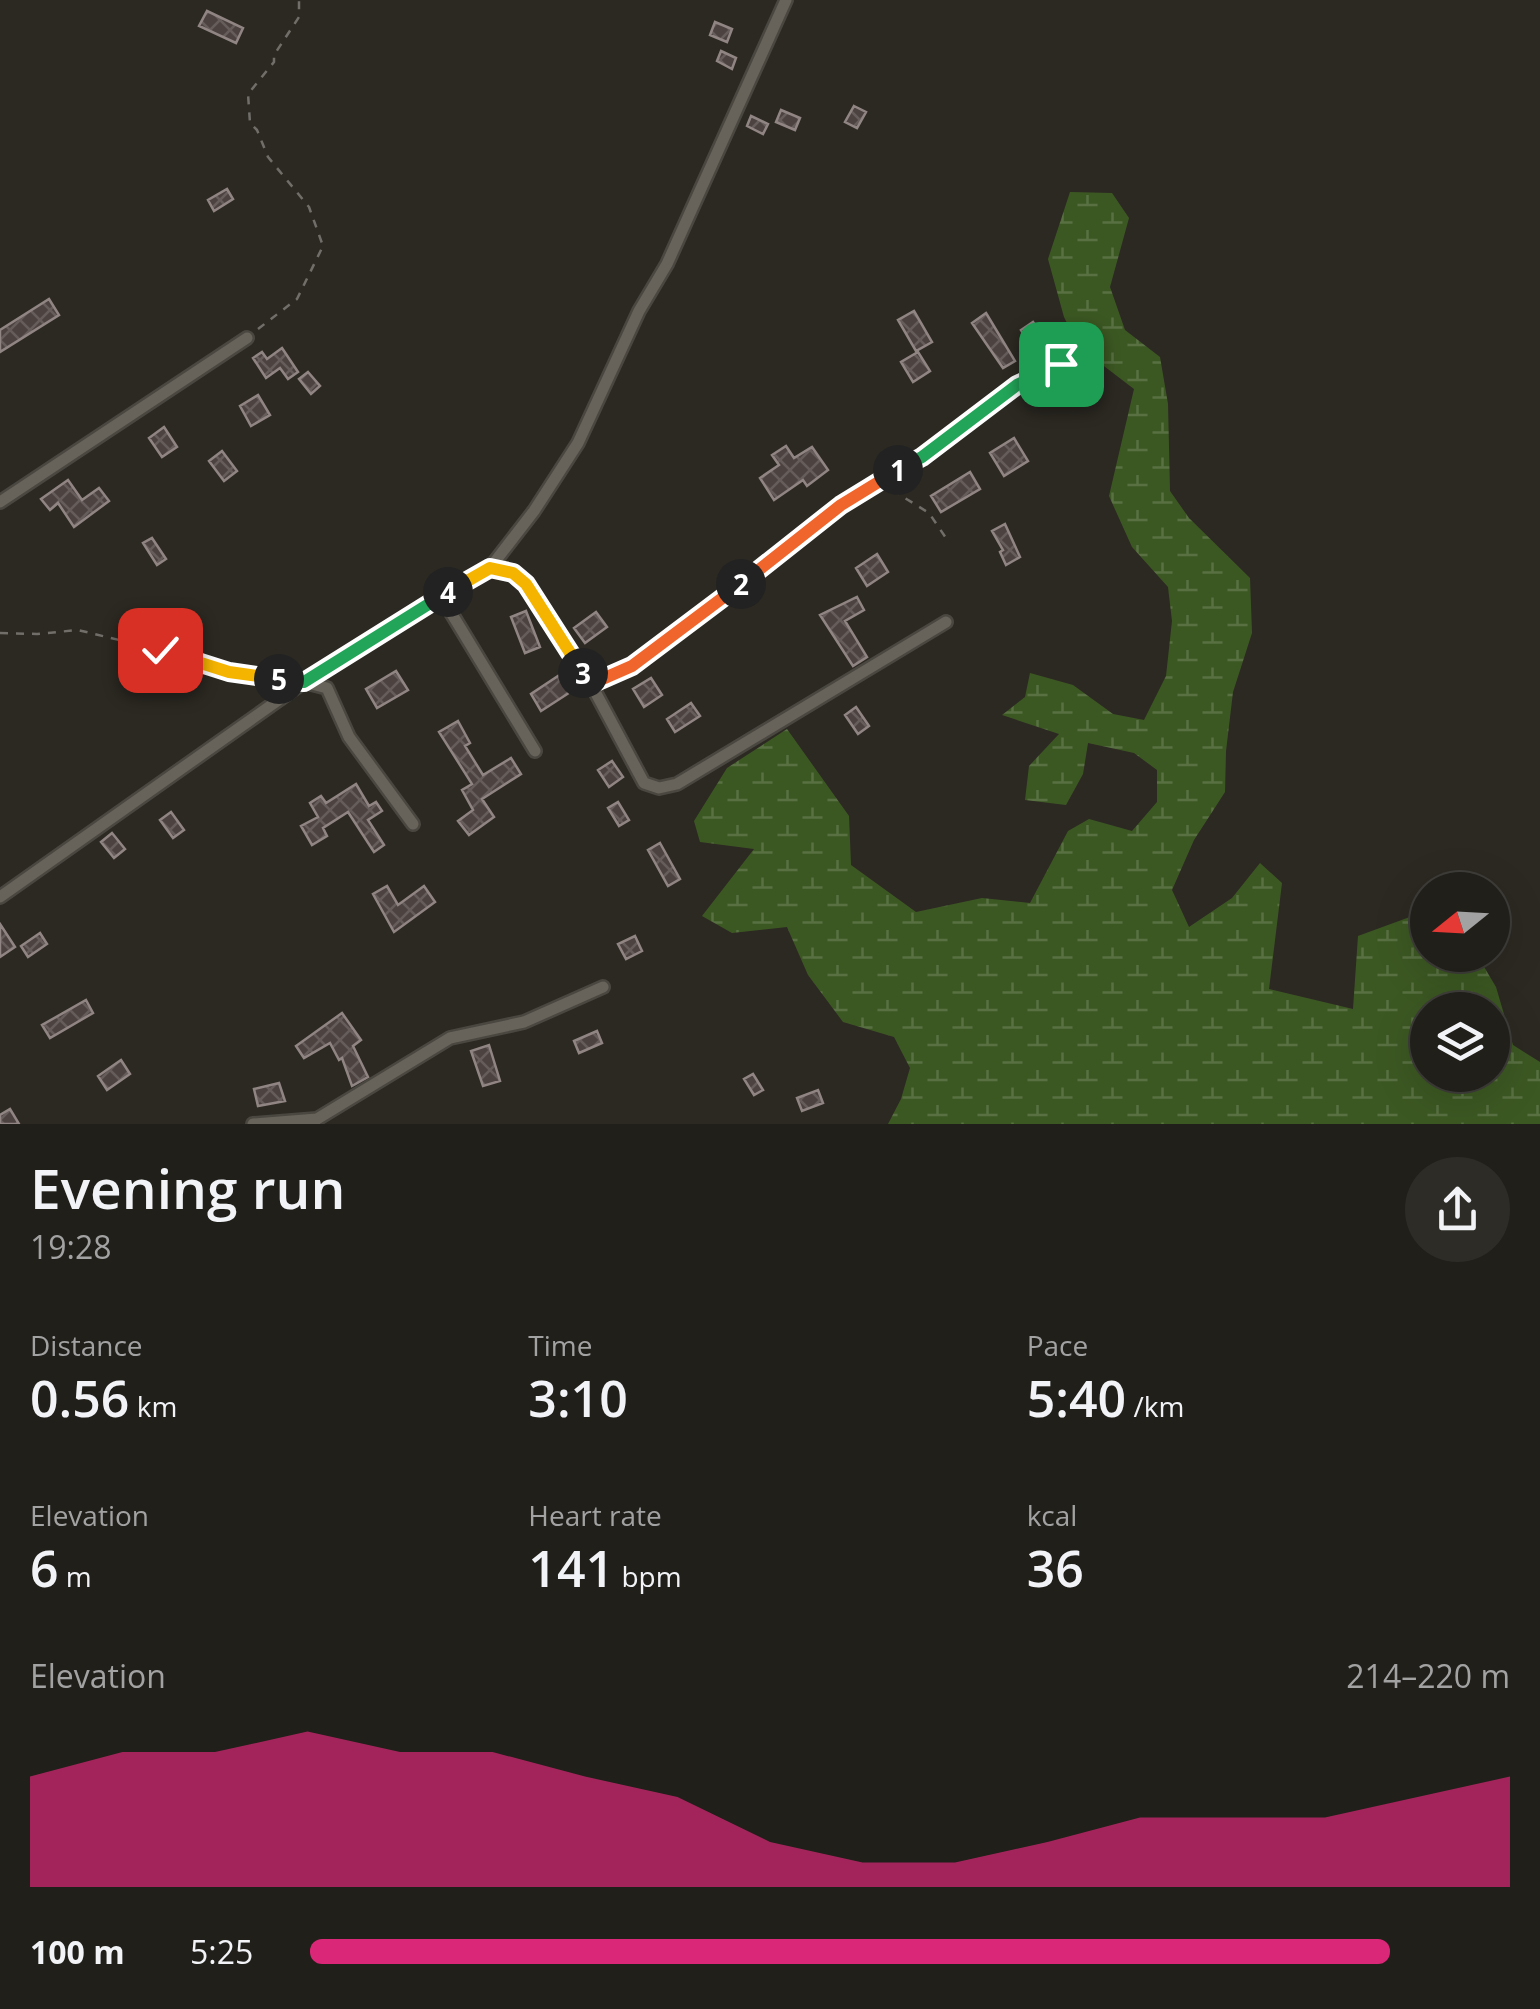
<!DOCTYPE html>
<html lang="en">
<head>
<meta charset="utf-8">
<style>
  :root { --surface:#211f1a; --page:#2d2c27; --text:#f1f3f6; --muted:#a2a2a2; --line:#3e3d39; --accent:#db2777 }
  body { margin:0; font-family:"Open Sans",sans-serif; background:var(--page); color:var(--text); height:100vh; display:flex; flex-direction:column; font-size:38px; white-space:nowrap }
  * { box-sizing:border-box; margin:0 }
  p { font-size:32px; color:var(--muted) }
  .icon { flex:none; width:55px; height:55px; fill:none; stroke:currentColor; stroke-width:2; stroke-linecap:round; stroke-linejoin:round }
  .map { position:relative; height:1124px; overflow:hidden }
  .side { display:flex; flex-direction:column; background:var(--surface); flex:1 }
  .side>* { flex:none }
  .needle { width:65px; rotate:252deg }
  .fabs { position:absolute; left:1410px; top:872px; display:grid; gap:20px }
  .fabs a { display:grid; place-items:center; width:100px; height:100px; border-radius:50%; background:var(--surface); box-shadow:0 10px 40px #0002,0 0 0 2px var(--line); font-size:50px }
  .pin { position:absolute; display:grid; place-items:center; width:85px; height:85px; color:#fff; margin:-42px; border-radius:20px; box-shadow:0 5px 15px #0006 }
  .km { position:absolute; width:50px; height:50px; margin:-25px; border-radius:50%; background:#222; color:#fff; font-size:28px; line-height:50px; text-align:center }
  .round { display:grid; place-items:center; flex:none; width:105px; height:105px; border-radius:52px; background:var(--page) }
  .overview { display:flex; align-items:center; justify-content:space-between; height:170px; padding:0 30px }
  h1 { font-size:55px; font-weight:600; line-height:75px }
  .stats { display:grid; grid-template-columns:repeat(3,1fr); gap:15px; height:170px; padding:10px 30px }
  .stats div { display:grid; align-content:center }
  .stats b { font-size:50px; font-weight:600 }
  .stats small { font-size:28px; font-weight:400 }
  .stats p { font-size:28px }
  .chart { height:280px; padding:20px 30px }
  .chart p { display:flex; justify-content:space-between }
  .chart svg { width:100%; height:180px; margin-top:10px; fill:var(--accent); opacity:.7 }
  ul { padding:0 30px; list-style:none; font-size:32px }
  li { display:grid; grid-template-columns:160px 120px 1fr; align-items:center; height:75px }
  li i { height:25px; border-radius:12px; background:var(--accent) }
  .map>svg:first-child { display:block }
  .wetland { fill:url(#wetland-marsh); fill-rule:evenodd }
  .building { fill:url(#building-cross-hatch); stroke:#908583; stroke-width:2.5 }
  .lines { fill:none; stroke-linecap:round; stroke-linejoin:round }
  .street-casing { stroke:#4a4741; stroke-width:16 }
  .path { stroke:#716e69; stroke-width:2.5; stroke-dasharray:8 8; stroke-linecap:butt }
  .street { stroke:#67635a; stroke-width:11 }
  .split-1-casing { stroke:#fff; stroke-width:20 }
  .split-2-casing { stroke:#fff; stroke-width:20 }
  .split-3-casing { stroke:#fff; stroke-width:20 }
  .split-4-casing { stroke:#fff; stroke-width:20 }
  .split-5-casing { stroke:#fff; stroke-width:20 }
  .split-6-casing { stroke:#fff; stroke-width:20 }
  .split-1 { stroke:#22a559; stroke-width:12 }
  .split-2 { stroke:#f0652b; stroke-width:12 }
  .split-3 { stroke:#f0652b; stroke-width:12 }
  .split-4 { stroke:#f5b400; stroke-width:12 }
  .split-5 { stroke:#22a559; stroke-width:12 }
  .split-6 { stroke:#f5b400; stroke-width:12 }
</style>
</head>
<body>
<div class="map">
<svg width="1540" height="1124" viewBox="0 0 1540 1124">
  <defs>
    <pattern id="wetland-marsh" width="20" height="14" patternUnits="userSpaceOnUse" patternTransform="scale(2.5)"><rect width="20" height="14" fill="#3c5822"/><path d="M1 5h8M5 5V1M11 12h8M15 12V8" fill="none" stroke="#587042"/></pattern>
    <pattern id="building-cross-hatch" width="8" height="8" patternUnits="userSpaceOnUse" patternTransform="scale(2.5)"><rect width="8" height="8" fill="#4c4240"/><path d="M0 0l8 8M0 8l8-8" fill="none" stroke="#665d5b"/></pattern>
  </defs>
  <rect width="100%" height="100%" fill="#2c2922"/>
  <path class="wetland" d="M 1070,192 L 1112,193 L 1129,218 L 1110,287 L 1125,330 L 1160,357 L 1168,404 L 1170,491 L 1189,518 L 1250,578 L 1252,633 L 1233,692 L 1226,751 L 1225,792 L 1194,840 L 1172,890 L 1189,927 L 1232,898 L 1260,863 L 1282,883 L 1269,989 L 1353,1009 L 1358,936 L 1418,914 L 1427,918 L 1428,955 L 1477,955 L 1496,987 L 1513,1045 L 1540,1062 L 1540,1124 L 888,1124 L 901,1099 L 910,1068 L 894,1037 L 843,1022 L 808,975 L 787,927 L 732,933 L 702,916 L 754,849 L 700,842 L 694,821 L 727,768 L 787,729 L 849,816 L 851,865 L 916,912 L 982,898 L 1030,903 L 1068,831 L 1089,819 L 1132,831 L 1157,802 L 1157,770 L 1134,753 L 1088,743 L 1083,774 L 1066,805 L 1025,800 L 1029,766 L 1059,734 L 1002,715 L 1025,697 L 1030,673 L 1073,685 L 1113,714 L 1144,720 L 1166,676 L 1172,621 L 1168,587 L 1132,547 L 1109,496 L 1134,389 L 1079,347 L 1064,317 L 1048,259 ZM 1428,1010 L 1492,1010 L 1492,1075 L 1428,1075 Z"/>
  <path class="building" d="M 207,11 L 243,28 L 236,43 L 199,26 Z
    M 715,22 L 732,29 L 727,42 L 710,35 Z
    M 721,51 L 736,58 L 732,69 L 717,61 Z
    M 854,106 L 866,112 L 857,128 L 845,122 Z
    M 781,110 L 800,118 L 795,130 L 776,122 Z
    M 751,116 L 768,124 L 763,134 L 747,126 Z
    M 227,189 L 233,199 L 214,211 L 208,200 Z
    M 49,299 L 59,315 L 0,352 L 0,330 Z
    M 914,311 L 932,342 L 916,351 L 898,320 Z
    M 986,313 L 1015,361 L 1003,368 L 972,323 Z
    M 1033,322 L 1052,349 L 1039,357 L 1021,330 Z
    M 282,348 L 298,372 L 288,379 L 280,368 L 266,378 L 253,358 L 262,352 L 267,359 Z
    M 918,352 L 930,371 L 913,382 L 901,362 Z
    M 308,372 L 320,386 L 311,394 L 299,379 Z
    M 258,395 L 270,415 L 251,426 L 240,406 Z
    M 164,427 L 177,447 L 162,457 L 149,438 Z
    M 1014,438 L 1028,461 L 1004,476 L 990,453 Z
    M 786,446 L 794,458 L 812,447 L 828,470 L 807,486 L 803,480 L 774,500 L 760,478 L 779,465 L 772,455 Z
    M 222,451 L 237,471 L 224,481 L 209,461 Z
    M 970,472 L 980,489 L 941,512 L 931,496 Z
    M 68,480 L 82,500 L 99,488 L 109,501 L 74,527 L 58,503 L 50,510 L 41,499 Z
    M 1005,524 L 1020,557 L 1006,565 L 1000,552 L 1003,550 L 992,531 Z
    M 152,538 L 166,559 L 157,565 L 143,543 Z
    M 877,554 L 888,572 L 867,586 L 856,568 Z
    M 857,597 L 864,610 L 845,621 L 867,657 L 853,666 L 820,615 Z
    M 526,611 L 540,647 L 525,653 L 511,617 Z
    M 596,612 L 607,627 L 585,643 L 574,628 Z
    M 396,671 L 408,690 L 377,708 L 366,689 Z
    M 561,674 L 572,691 L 541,711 L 531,694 Z
    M 651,678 L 662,695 L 644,707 L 633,689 Z
    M 691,703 L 700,716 L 675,732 L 667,719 Z
    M 856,707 L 869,726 L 858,734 L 845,715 Z
    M 458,721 L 470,743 L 465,746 L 483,775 L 511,758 L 521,774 L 482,799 L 494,817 L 469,835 L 458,821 L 473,810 L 462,790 L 472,784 L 439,732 Z
    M 612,761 L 623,777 L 609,787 L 598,770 Z
    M 356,784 L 369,806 L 376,802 L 382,811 L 368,820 L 384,845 L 374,852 L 348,812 L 323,828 L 327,836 L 312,845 L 301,826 L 318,817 L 310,803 L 321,796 L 326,803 Z
    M 618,802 L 629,820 L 619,826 L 608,808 Z
    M 171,812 L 184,830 L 173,838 L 160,820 Z
    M 112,833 L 125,849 L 114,858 L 101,842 Z
    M 660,843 L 680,879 L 668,886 L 648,850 Z
    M 387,886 L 398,905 L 424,886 L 435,902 L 394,932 L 373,894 Z
    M 0,924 L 15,947 L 0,957 Z
    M 40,933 L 47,944 L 28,957 L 21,946 Z
    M 635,936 L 642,951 L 626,959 L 618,944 Z
    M 86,1000 L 93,1013 L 50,1038 L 42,1025 Z
    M 342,1013 L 361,1040 L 353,1046 L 368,1077 L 352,1086 L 342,1058 L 339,1060 L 330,1043 L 304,1058 L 296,1046 Z
    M 597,1031 L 602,1043 L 579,1053 L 574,1041 Z
    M 489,1045 L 500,1081 L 483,1086 L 471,1051 Z
    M 121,1060 L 130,1074 L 107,1090 L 98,1076 Z
    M 753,1074 L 763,1090 L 754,1095 L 744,1079 Z
    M 279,1083 L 285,1101 L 258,1106 L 254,1089 Z
    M 818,1090 L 823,1103 L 802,1111 L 797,1098 Z
    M 10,1109 L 19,1124 L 0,1124 L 0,1115 Z"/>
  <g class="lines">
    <g class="street-casing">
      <path id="street" d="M 0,502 L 247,338
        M 490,568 L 534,511 L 578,443 L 639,311 L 667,264 L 786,0
        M 441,596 L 535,751
        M 304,682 L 327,688 L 349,737 L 413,824
        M 591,684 L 632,666 L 841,505 L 922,457 L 1017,385 L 1073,359
        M 0,897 L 304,682 L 490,568 L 513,573 L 526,584 L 591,684 L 644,783 L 659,788 L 677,784 L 946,622
        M 253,1124 L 317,1119 L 450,1038 L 524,1022 L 603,987"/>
    </g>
    <path class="path" d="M 258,329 L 297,299 L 323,246 L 309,207 L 268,157 L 257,130 L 250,123 L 248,94 L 274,62 L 274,55 L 299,17 L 299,0
      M 892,490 L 929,513 L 948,541
      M 0,633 L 37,634 L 78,630 L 160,650 L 229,672 L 287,680"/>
    <use href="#street" class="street"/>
  </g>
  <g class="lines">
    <g class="split-1-casing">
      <path id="split-1" d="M 898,470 L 922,457 L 1017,385 L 1061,364"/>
    </g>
    <g class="split-2-casing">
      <path id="split-2" d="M 741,584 L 841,505 L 898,470"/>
    </g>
    <g class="split-3-casing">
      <path id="split-3" d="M 583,673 L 591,684 L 632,666 L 741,584"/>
    </g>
    <g class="split-4-casing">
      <path id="split-4" d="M 448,592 L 490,568 L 513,573 L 526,584 L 583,673"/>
    </g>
    <g class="split-5-casing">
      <path id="split-5" d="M 279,679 L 304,682 L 448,592"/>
    </g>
    <g class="split-6-casing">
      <path id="split-6" d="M 160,650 L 229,672 L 279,679"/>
    </g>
    <use href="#split-1" class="split-1"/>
    <use href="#split-2" class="split-2"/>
    <use href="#split-3" class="split-3"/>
    <use href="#split-4" class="split-4"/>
    <use href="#split-5" class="split-5"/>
    <use href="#split-6" class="split-6"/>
  </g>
</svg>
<div class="fabs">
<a><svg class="needle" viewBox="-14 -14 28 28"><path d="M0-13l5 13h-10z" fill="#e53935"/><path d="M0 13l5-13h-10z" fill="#a2a2a2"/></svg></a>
<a><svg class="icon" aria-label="layers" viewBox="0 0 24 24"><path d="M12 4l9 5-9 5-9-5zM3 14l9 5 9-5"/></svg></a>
</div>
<div class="pin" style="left:1061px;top:364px;background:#1e9e55"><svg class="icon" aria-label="arrive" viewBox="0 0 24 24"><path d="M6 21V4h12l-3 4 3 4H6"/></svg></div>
<div class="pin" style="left:160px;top:650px;background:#d93025"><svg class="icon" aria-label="check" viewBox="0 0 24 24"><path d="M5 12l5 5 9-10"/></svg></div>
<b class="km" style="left:898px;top:470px">1</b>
<b class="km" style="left:741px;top:584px">2</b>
<b class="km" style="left:583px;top:673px">3</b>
<b class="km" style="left:448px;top:592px">4</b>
<b class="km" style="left:279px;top:679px">5</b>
</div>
<section class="side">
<div class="overview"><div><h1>Evening run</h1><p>19:28</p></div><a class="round"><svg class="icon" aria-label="share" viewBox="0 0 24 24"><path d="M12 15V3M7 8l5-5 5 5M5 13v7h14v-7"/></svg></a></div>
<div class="stats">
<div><p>Distance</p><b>0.56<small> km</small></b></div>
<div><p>Time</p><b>3:10</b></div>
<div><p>Pace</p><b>5:40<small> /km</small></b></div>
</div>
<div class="stats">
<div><p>Elevation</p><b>6<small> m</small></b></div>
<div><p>Heart rate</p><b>141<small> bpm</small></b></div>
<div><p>kcal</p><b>36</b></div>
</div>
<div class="chart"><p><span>Elevation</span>214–220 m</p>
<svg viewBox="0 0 160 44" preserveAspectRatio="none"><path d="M0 44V17L10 11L20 11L30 6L40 11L50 11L60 17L70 22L80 33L90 38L100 38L110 33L120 27L130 27L140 27L150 22L160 17V44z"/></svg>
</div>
<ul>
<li><b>100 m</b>5:25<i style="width:90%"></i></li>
</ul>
</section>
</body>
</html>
